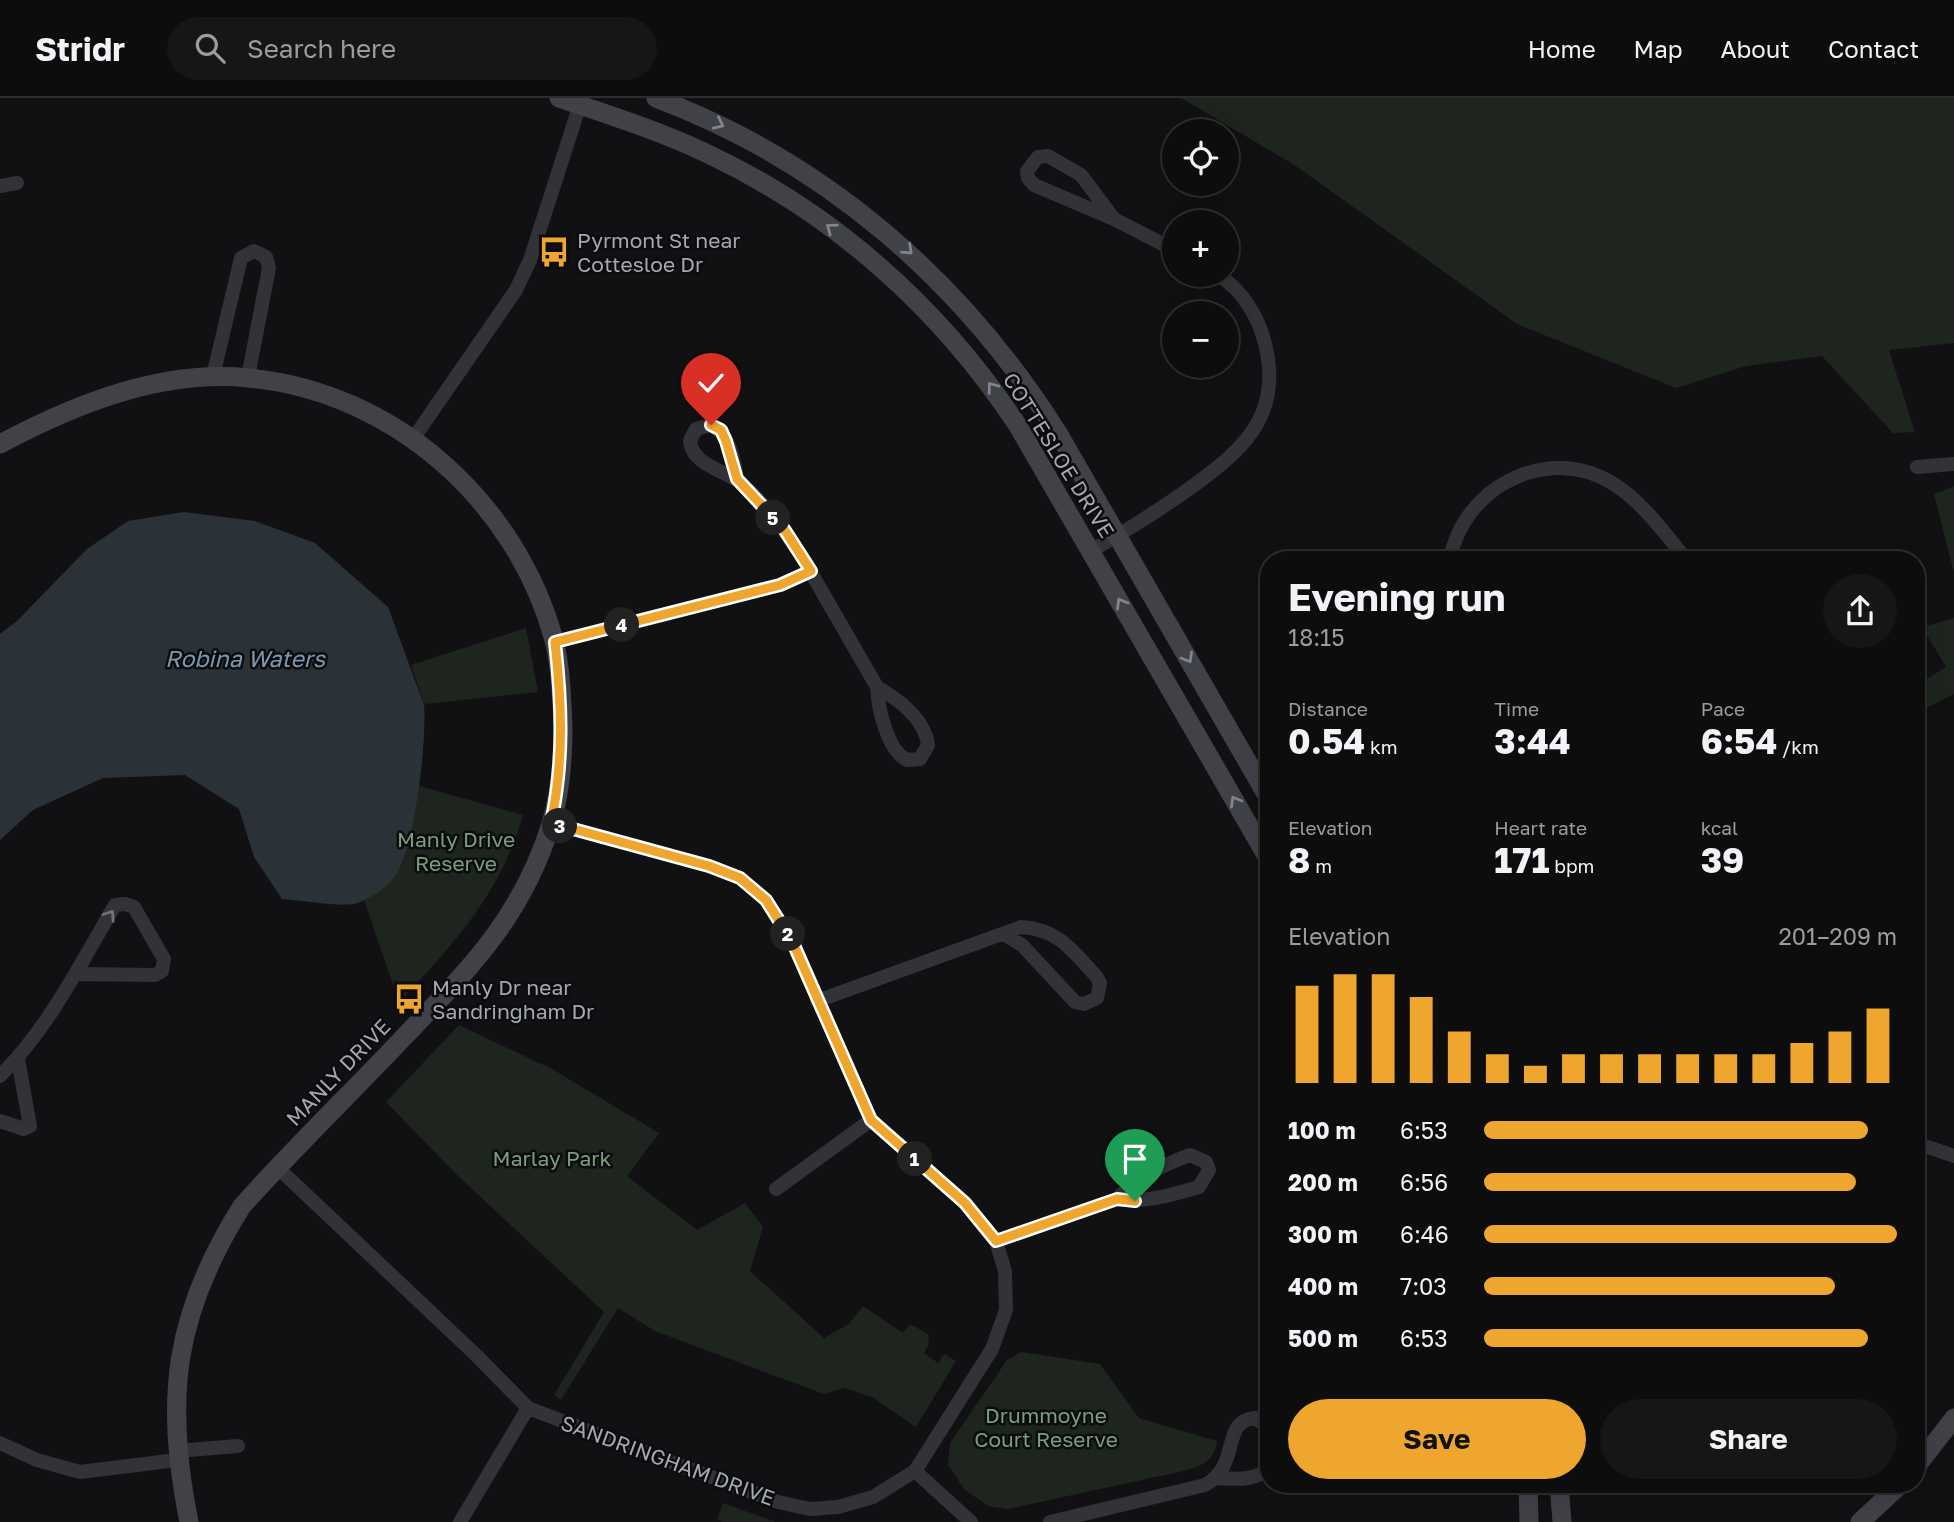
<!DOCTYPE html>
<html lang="en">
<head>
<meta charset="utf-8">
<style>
  :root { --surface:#0d0d0e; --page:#161617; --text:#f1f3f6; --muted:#9a9c9e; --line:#2d2d2e; --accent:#efa62e }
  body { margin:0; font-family:"Golos Text",sans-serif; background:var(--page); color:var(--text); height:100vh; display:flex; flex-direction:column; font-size:26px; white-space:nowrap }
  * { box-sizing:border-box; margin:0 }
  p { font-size:23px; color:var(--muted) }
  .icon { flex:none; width:38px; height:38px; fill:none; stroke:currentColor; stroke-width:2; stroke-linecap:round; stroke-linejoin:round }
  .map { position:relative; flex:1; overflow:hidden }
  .panel { position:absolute; left:1260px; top:453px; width:665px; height:942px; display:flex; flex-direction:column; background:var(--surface); border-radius:28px; box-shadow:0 7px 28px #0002,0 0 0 2px var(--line) }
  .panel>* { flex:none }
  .tools { position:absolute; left:1162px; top:21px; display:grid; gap:14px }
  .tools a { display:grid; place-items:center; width:77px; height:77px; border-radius:50%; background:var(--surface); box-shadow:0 7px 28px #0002,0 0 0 2px var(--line); font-size:35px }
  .pin { position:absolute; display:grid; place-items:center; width:60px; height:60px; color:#fff; margin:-72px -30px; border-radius:50% 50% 50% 0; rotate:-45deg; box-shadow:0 0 7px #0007 }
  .pin .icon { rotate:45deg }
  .km { position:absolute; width:35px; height:35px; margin:-18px; border-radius:50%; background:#222; color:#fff; font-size:19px; line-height:35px; text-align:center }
  .round { display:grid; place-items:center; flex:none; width:74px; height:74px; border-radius:37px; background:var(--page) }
  .overview { display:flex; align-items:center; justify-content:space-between; height:119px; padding:0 28px }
  h1 { font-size:38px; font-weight:700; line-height:52px }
  .metrics { display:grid; grid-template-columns:repeat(3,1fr); gap:10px; height:119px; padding:7px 28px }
  .metrics div { display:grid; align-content:center }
  .metrics b { font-size:35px; font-weight:700 }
  .metrics small { font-size:19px; font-weight:400 }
  .metrics p { font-size:19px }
  .chart { height:196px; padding:14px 28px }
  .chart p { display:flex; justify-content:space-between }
  .chart svg { width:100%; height:126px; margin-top:7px; stroke:var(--accent); stroke-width:6 }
  .button { display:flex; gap:14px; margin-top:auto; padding:14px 28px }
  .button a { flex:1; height:80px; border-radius:42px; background:var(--accent); color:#111; font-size:28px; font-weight:700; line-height:80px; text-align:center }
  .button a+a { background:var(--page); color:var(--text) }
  ul { padding:0 28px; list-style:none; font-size:23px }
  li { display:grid; grid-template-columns:112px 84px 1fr; align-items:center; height:52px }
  li i { height:18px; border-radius:9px; background:var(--accent) }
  header { display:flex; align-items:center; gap:42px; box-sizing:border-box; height:98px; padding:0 35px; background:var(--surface); border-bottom:2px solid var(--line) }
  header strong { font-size:33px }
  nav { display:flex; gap:38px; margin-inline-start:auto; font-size:24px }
  .search { width:490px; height:63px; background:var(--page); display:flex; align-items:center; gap:18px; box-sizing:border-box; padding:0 24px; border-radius:38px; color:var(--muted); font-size:26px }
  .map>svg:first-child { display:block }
  .green { fill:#1e251e }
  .water { fill:#2a3238 }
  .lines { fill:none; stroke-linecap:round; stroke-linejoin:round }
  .street { stroke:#323338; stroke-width:14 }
  .secondary { stroke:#404248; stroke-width:19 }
  .oneway { stroke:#80848e }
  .oneway2 { stroke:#70737c }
  .route-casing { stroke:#fff; stroke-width:14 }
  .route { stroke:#efa62e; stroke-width:9 }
  .labels { text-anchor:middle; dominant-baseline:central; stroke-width:5; stroke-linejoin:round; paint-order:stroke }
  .poi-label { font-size:21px; fill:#a3a8b3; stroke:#0c0c0e; text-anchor:start }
  .street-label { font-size:21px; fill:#a3a8b3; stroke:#0c0c0e }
  .park-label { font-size:21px; fill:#7a9e7b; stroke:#0c0c0e }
  .water-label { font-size:23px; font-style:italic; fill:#7a98af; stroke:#0c0c0e }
</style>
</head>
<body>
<header>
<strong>Stridr</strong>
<div class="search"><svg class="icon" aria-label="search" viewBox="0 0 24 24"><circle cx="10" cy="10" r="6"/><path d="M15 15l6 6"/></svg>Search here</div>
<nav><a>Home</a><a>Map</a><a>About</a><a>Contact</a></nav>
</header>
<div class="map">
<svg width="1954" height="1424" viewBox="0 0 1954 1424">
  <rect width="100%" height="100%" fill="#111113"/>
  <path class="green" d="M 1181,0 L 1954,0 L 1954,245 L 1889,252 L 1915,334 L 1893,335 L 1822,258 L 1746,268 L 1676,290 L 1517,226 L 1293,66 Z
    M 1954,388 L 1954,475 L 1934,396 Z
    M 1954,520 L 1954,596 L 1916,615 L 1916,587 L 1946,569 L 1922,529 Z
    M 526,530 L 538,594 L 424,606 L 411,567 Z
    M 419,688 L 523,717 C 502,793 453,848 399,904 L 364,802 C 401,779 411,728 419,688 Z
    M 459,927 L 552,971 L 659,1035 L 627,1078 L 697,1132 L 745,1105 L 763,1129 L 750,1173 L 824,1240 L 849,1226 L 863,1208 L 903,1235 L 910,1226 L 928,1236 L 929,1246 L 924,1255 L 938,1265 L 944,1256 L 956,1263 L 916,1329 L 872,1299 L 845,1290 L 824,1296 L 655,1233 L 618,1210 L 561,1302 L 554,1297 L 604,1214 L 458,1078 L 386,1004 Z
    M 1021,1254 L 1100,1266 L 1139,1320 L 1217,1343 C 1214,1364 1202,1368 1183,1373 L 1008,1411 L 988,1408 L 965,1392 L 948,1367 L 950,1345 L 1007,1262 Z
    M 723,1405 L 776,1424 L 722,1424 L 717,1422 Z"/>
  <path class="water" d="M 184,414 L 255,423 L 315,445 L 388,509 L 424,607 C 427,641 415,755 393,781 C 385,791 370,800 358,805 C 342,810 300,802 282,801 L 254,759 L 239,711 L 185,677 L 103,680 L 33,712 L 0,742 L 0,536 L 17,523 L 87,451 L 128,423 Z"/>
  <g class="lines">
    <path class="street" d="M 1048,58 L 1081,77 L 1114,121 L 1034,87 L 1028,80 L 1027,73 L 1038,59 Z
      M 0,88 L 17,85
      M 1114,121 L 1174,152
      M 213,278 L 241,160 L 254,153 L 266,159 L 269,170 L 248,279
      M 413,341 L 516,192 L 530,162 L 582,0
      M 1917,369 L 1954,366
      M 737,381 C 734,361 730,337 711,327 L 696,331 L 690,343 C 692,365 719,371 735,381 C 753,391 785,433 798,452 L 877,589 C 878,610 887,652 907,662 L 920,661 L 928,647 C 925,621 898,601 877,589
      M 1091,453 C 1124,434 1155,415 1186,393 C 1239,355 1284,320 1265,246 C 1259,220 1242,191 1218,177
      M 1450,462 C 1462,390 1547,345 1612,385 C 1642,403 1665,436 1687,462
      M 555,544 L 780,487 L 811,473
      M 817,903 L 1021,829 C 1058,831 1072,852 1096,878 L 1100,885 L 1097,900 L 1084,906 L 1075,904 L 1022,847 L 1004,836
      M 0,978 C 48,931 81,865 115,807 L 125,806 L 134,809 L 164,861 L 162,873 L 155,877 L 76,876
      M 0,1023 L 24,1031 L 30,1028 L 18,961
      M 1916,1045 L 1954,1058
      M 277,1069 L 477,1258 L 528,1310 L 778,1404 L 810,1411 L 838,1409 L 873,1399 L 915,1373 L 992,1251 L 1006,1212 L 1005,1173 L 996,1143 L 965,1105 L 871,1022 L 793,845 L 766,802 L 740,780 L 709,768 L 551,725
      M 776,1091 L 871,1022
      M 996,1143 L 1117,1101 C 1138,1077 1162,1068 1190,1057 L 1206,1064 L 1209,1072 L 1199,1089 C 1171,1097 1146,1105 1117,1101
      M 0,1345 L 37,1362 L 80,1374 L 177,1362
      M 177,1353 L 238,1348
      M 915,1373 L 971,1424
      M 1216,1380 C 1235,1381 1258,1384 1269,1368
      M 460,1424 L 528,1310
      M 1050,1424 L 1205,1387 C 1242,1366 1220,1323 1255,1320 L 1265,1327 L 1269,1335"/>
    <path class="secondary" d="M 559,0 C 609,17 660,33 708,56 C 835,116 941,211 1018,328 L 1269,762
      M 656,0 C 826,64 962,183 1058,335 L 1269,701
      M 0,346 C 75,306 162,271 249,280 C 394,294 516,403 554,542 C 561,570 562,603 563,631 C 563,663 560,696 551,726 C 521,821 470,870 404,939 C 350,996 294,1050 242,1108 C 174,1216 164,1300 189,1424
      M 1916,1369 L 1954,1320
      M 1528,1386 L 1529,1424
      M 1559,1386 L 1562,1424
      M 1860,1424 L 1901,1386"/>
  </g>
  <defs><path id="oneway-chevron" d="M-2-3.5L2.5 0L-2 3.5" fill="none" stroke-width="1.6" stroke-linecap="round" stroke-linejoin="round" transform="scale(1.75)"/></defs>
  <g class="oneway">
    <use href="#oneway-chevron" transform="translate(719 26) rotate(25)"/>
    <use href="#oneway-chevron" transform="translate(831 130) rotate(-144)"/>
    <use href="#oneway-chevron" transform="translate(908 152) rotate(43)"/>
    <use href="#oneway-chevron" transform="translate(992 289) rotate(-127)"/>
    <use href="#oneway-chevron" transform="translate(1121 505) rotate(-120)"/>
    <use href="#oneway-chevron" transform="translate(1188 560) rotate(60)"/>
    <use href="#oneway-chevron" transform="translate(1235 703) rotate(-120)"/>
  </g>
  <use class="oneway2" href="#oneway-chevron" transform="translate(110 817) rotate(-56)"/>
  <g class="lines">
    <g class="route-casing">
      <path id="route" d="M 711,327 L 721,332 L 726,343 L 737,381 L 784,431 L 811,473 L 780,487 L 555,544 C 562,607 564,663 551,725 L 709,768 L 740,780 L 766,802 L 793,845 L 871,1022 L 965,1105 L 996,1143 L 1117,1101 L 1135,1103"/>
    </g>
    <use href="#route" class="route"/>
  </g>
  <defs>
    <g id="bus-bare" transform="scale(2.415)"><path d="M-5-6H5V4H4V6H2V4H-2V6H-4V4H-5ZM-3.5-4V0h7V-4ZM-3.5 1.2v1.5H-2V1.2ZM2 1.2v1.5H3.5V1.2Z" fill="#efa62e" stroke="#0c0c0e" stroke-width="2.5" paint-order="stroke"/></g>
  </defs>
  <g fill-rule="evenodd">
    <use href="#bus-bare" x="554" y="154"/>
    <use href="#bus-bare" x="409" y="901"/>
  </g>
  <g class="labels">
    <g class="poi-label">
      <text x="577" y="142">Pyrmont St near<tspan x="577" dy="24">Cottesloe Dr</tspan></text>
      <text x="432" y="889">Manly Dr near<tspan x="432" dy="24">Sandringham Dr</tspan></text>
    </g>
    <g class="street-label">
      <text transform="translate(1059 357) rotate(58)">COTTESLOE DRIVE</text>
      <text transform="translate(338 974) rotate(-46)">MANLY DRIVE</text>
      <text transform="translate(668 1362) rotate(20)">SANDRINGHAM DRIVE</text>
    </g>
    <g class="park-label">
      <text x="456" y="741">Manly Drive<tspan x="456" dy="24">Reserve</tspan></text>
      <text x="552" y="1060">Marlay Park</text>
      <text x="1046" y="1317">Drummoyne<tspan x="1046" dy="24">Court Reserve</tspan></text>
    </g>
    <g class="water-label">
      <text x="245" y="560">Robina Waters</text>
    </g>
  </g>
</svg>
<div class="tools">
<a><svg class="icon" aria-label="locate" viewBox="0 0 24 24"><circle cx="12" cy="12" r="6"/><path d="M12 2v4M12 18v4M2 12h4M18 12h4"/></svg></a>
<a>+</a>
<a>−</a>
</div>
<div class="pin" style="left:1135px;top:1103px;background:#1e9e55"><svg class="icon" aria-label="arrive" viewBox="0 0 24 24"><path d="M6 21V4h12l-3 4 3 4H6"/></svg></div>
<div class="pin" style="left:711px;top:327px;background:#d93025"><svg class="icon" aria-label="check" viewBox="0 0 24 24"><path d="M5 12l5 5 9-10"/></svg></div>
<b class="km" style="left:915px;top:1061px">1</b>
<b class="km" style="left:788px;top:836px">2</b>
<b class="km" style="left:560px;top:728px">3</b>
<b class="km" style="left:622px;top:527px">4</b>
<b class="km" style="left:773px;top:420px">5</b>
<section class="panel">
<div class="overview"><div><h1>Evening run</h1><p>18:15</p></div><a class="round"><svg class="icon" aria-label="share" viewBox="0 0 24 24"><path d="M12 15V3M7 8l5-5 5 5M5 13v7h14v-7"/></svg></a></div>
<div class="metrics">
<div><p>Distance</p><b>0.54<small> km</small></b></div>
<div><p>Time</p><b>3:44</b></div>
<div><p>Pace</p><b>6:54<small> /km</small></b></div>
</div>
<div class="metrics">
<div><p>Elevation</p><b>8<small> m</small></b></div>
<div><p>Heart rate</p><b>171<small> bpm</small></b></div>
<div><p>kcal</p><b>39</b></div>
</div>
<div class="chart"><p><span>Elevation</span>201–209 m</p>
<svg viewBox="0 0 160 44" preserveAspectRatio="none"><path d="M5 44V10M15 44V6M25 44V6M35 44V14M45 44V26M55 44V34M65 44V38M75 44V34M85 44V34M95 44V34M105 44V34M115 44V34M125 44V34M135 44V30M145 44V26M155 44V18"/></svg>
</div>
<ul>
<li><b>100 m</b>6:53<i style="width:93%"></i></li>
<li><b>200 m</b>6:56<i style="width:90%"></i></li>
<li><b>300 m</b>6:46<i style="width:100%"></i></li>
<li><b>400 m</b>7:03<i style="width:85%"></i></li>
<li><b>500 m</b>6:53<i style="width:93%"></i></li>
</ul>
<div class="button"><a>Save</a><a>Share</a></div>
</section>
</div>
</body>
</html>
